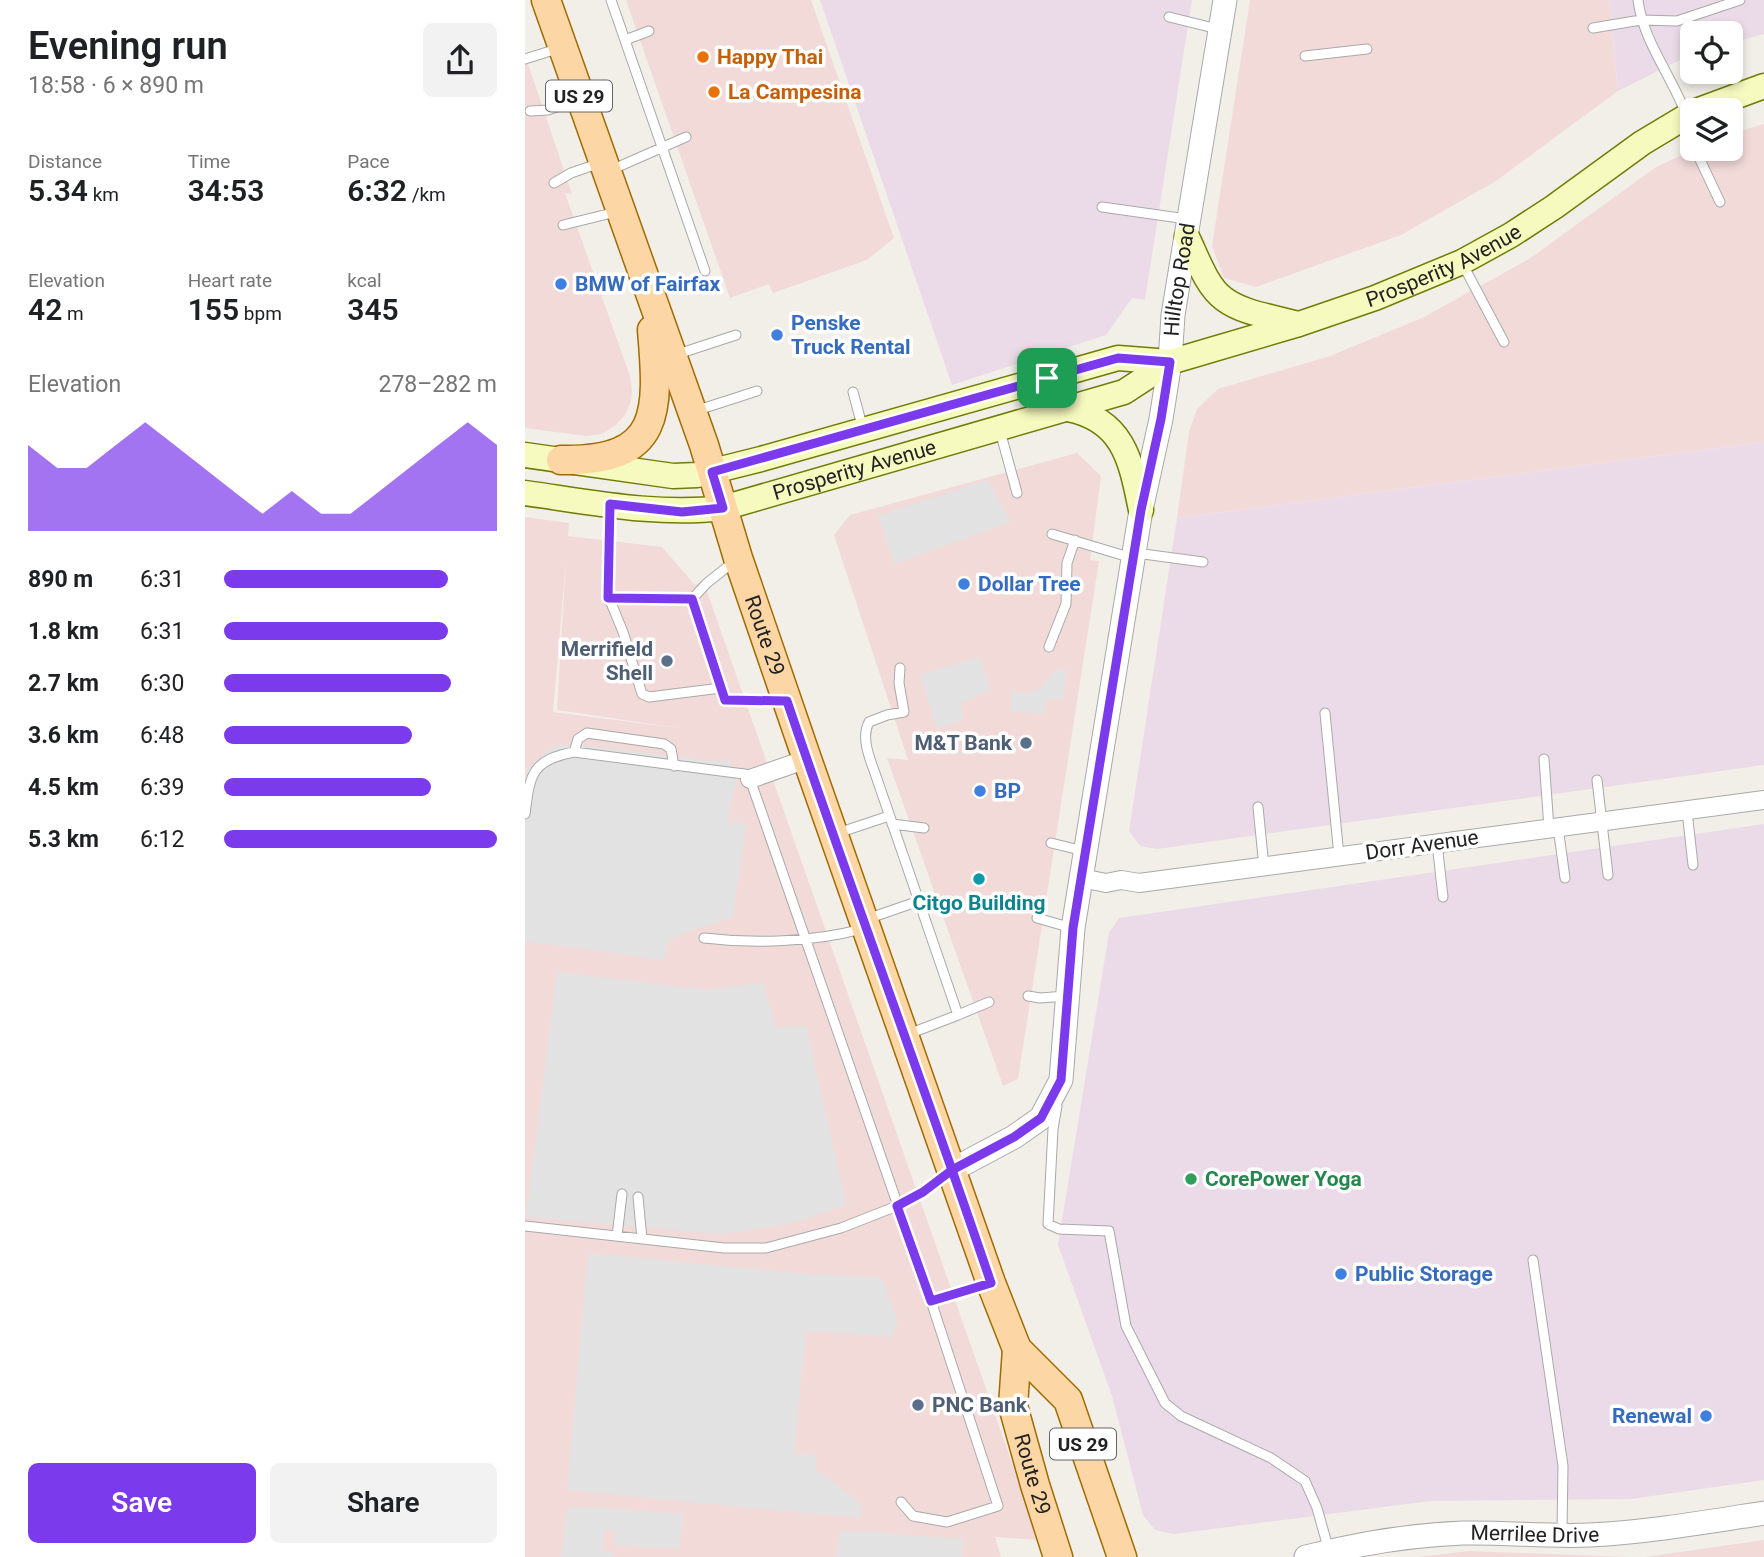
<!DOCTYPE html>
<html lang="en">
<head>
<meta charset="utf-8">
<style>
  :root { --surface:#fff; --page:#f2f2f2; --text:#202124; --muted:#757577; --accent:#7c3aed }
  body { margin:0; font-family:Roboto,sans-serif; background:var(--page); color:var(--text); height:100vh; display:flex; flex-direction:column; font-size:26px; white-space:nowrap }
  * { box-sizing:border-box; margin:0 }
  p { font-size:23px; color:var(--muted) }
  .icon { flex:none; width:38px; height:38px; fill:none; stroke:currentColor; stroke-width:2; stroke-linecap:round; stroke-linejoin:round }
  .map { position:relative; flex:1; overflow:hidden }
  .panel { display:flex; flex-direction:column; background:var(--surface); width:525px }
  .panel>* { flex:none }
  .controls { position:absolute; left:1155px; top:21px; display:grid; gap:14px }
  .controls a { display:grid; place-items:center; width:63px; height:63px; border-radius:10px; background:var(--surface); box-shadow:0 4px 10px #0003; font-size:35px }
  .pin { position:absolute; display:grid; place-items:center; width:60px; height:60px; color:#fff; margin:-30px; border-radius:14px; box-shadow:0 4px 10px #0006 }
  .round { display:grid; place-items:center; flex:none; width:74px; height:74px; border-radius:10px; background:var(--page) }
  .summary { display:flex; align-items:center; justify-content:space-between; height:119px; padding:0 28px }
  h1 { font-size:38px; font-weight:600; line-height:52px }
  .stats { display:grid; grid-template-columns:repeat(3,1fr); gap:10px; height:119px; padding:7px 28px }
  .stats div { display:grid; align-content:center }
  .stats b { font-size:30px; font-weight:600 }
  .stats small { font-size:19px; font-weight:400 }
  .stats p { font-size:19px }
  .chart { height:196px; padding:14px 28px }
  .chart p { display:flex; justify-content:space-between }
  .chart svg { width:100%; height:126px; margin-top:7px; fill:var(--accent); opacity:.7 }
  .primary-button { display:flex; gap:14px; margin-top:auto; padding:14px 28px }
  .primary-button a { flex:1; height:80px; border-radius:10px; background:var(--accent); color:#fff; font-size:28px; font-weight:600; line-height:80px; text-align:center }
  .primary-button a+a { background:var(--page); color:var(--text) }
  ul { padding:0 28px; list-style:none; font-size:23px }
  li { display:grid; grid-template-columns:112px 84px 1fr; align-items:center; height:52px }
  li i { height:18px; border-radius:9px; background:var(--accent) }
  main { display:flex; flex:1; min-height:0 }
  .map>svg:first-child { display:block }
  .commercial { fill:#f2dad9; fill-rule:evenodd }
  .industrial { fill:#ebdbe8 }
  .parking { fill:#e2e2e2 }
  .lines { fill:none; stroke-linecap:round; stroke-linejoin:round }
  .service-casing { stroke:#a9a9a9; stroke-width:11 }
  .minor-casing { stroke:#a9a9a9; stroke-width:20 }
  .tertiary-casing { stroke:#a9a9a9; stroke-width:25 }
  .secondary-casing { stroke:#707d05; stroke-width:27 }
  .primary-casing { stroke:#a06b00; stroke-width:31 }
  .service { stroke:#fff; stroke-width:9 }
  .minor { stroke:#fff; stroke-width:18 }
  .tertiary { stroke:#fff; stroke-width:23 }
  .secondary { stroke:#f7fabf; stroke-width:24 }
  .primary { stroke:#fcd6a4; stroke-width:28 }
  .route-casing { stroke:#fff; stroke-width:14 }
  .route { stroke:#7c3aed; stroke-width:9 }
  .food-dot { fill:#e8710a; stroke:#fff; stroke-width:2.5 }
  .shop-dot { fill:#3f7fe0; stroke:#fff; stroke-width:2.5 }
  .service-dot { fill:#5c6f8a; stroke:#fff; stroke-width:2.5 }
  .culture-dot { fill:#0f9aa8; stroke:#fff; stroke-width:2.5 }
  .leisure-dot { fill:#2e9e5b; stroke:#fff; stroke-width:2.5 }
  .labels { text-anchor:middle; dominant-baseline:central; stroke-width:7; stroke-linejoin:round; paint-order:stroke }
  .shield { fill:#fff; stroke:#646464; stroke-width:2 }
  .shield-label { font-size:19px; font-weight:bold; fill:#222 }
  .food-label { font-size:21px; font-weight:bold; fill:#c56008; stroke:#fff; text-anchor:start }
  .street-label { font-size:21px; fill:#222; stroke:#fff }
  .shop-label { font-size:21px; font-weight:bold; fill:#366cbe; stroke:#fff; text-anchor:start }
  .service-label { font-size:21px; font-weight:bold; fill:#4e5e75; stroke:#fff; text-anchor:end }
  .culture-label { font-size:21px; font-weight:bold; fill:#0d838f; stroke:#fff }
  .leisure-label { font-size:21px; font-weight:bold; fill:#27864d; stroke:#fff; text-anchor:start }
</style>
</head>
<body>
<main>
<section class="panel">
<div class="summary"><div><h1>Evening run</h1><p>18:58 · 6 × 890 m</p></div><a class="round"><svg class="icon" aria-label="share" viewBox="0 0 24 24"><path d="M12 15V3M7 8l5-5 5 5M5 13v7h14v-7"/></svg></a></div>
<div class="stats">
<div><p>Distance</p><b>5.34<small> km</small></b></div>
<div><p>Time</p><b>34:53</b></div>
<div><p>Pace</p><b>6:32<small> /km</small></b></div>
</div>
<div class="stats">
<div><p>Elevation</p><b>42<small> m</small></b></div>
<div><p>Heart rate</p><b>155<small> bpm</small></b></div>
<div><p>kcal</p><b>345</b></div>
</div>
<div class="chart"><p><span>Elevation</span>278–282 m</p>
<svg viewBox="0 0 160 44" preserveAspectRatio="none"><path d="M0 44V14L10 22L20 22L30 14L40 6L50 14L60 22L70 30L80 38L90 30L100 38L110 38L120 30L130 22L140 14L150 6L160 14V44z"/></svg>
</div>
<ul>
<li><b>890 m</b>6:31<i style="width:82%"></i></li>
<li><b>1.8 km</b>6:31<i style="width:82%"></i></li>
<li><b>2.7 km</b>6:30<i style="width:83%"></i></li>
<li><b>3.6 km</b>6:48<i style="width:69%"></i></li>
<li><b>4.5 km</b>6:39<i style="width:76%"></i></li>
<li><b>5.3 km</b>6:12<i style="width:100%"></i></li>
</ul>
<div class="primary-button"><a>Save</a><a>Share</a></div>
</section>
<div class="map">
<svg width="1239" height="1557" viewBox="0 0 1239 1557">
  <rect width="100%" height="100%" fill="#f2efe9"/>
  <path class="commercial" d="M 101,0 L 286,0 L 369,238 L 342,260 L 248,293 L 244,284 L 205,298 Z
    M 725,0 L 1084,0 L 1093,91 L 971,181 L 876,235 L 731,287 L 699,278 L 687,246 Z
    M 0,55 L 47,194 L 40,193 L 105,376 L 107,390 L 106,401 L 100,415 L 91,425 L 77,434 L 61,436 L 0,428 Z
    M 1239,124 L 1239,442 L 652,518 L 664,432 L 672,409 L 693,389 L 805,356 L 897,318 L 1004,259 L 1131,167 L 1170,149 L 1206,149 L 1206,134 Z
    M 552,453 L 576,476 L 565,560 L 574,561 L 493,1079 L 478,1086 L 362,758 L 383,760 L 309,535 L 325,515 Z
    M 0,517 L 44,523 L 43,536 L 137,547 L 170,585 L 178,580 L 514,1540 L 470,1537 L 476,1557 L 0,1557 ZM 41,560 L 32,710 L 160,729 L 28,712 Z
    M 1239,1540 L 1239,1557 L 1120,1557 Z
    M 944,1551 L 1104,1557 L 892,1557 Z"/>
  <path class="industrial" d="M 295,0 L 667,0 L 620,300 L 607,298 L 581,335 L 427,385 Z
    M 1084,0 L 1239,0 L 1239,34 L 1206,43 L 1206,33 L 1167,33 L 1167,54 L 1093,91 Z
    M 1239,442 L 1239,765 L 632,849 L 615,846 L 604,831 L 652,518 Z
    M 1239,824 L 1239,1480 L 1106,1499 L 905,1501 L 649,1534 L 630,1530 L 618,1515 L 587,1396 L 533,1245 L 584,933 L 594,918 Z"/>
  <path class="parking" d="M 462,480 L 486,522 L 369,564 L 353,516 Z
    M 455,657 L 465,690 L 435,703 L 438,720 L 412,728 L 395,675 Z
    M 530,670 L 542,670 L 538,699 L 523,700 L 520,703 L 520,714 L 485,711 L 487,691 L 501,693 L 515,689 Z
    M 49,744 L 186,761 L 205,760 L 213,785 L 209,789 L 203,818 L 205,824 L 218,822 L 221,826 L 208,917 L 170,929 L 143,941 L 139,960 L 0,941 L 0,791 L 4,766 L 29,746 Z
    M 32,972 L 180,990 L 239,983 L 250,1028 L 281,1026 L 321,1205 L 265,1224 L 196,1234 L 1,1217 Z
    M 63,1253 L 282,1274 L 356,1278 L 373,1322 L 367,1337 L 281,1331 L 269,1454 L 291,1454 L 290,1469 L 337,1504 L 334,1518 L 42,1490 Z
    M 43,1506 L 158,1514 L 154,1549 L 89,1545 L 90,1530 L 79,1530 L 77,1551 L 89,1553 L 88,1557 L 36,1557 Z
    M 315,1530 L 438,1539 L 437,1557 L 312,1557 Z"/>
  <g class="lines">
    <g class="service-casing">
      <path id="service" d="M 86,0 L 180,271
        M 1113,0 C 1119,49 1158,88 1167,136
        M 644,17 L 693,29
        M 1068,28 L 1116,20 L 1152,21 L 1215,0
        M 100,40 L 124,31
        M 780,56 L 842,49
        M 0,59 L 35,48
        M 5,111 L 23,110 L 54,99
        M 1170,149 L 1195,202
        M 86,170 L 161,137
        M 29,183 L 46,173 L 75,163
        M 577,207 L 662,219
        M 38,225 L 91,212
        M 937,263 L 979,342
        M 150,355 L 211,335
        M 328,392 L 338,429
        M 170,411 L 232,391
        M 475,431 L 492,493
        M 85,506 L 84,598 L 167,599 L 182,583 L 211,560
        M 527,534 L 607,558
        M 611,553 L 678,562
        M 84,598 L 98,632 L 117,694 L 124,697 L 196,688
        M 167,599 L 200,700 L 257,701
        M 524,647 L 541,604 L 542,563 L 550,540
        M 375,668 L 374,683 L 379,712 L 362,715 L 344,722 C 335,739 346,761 352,779 L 433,1015 L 381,1035
        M 800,713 L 814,856
        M 49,752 L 53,739 L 62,733 L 139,744 L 146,749 L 149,766
        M 1019,759 L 1024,828
        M 1072,780 L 1083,875
        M 733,807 L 739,867
        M 1162,811 L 1168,865
        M 0,814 C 5,775 6,760 49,752 L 211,773 L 220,774 L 225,779 L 406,1301 L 473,1506 L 422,1522 L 388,1516 L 376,1502
        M 367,824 L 399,828
        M 1033,827 L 1040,878
        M 313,833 L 364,816
        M 526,843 L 559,851
        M 912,843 L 918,897
        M 512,918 L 547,928
        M 342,919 L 394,901 L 421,907
        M 179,938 C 229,944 288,942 337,929
        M 503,996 L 515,998 L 541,996
        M 433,1015 L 464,1002
        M 532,1106 L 528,1129 L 523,1224 L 534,1229 L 584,1231 L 601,1326 L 640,1403 L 656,1416 L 746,1458 L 780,1481 L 792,1508 L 804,1551
        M 113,1197 L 117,1239
        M 0,1226 L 199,1248 L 241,1248 L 316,1228 L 372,1206 L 398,1192 L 424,1172
        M 92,1236 L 97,1194
        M 1008,1260 L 1038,1466 L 1037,1533
        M 406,1301 L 464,1284"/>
    </g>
    <g class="minor-casing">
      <path id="minor" d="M 225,779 L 282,759
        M 556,878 L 581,883 L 596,880 L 614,883 L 1239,800"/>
    </g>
    <g class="tertiary-casing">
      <g id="tertiary">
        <path id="s1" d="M 427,1170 L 489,1137 L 516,1118 L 536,1080 L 548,928 L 616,510 L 636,419 L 645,362 L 648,315 L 700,0"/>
        <path id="s2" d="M 781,1557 C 832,1544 884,1535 938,1533 C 980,1532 1023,1537 1065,1535 C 1124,1532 1181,1522 1239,1513"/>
      </g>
    </g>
    <g class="secondary-casing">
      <g id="secondary">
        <path d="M 1174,110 L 1239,86"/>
        <path d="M 662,237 C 672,257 681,286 699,299 C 719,314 750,317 773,324"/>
        <path d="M 543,409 C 599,420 606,461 616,510"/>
        <path d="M 0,455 L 148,476 L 172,475 L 236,459 L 593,358 L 645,362"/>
        <path id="s3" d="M 0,493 C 65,502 132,516 198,508 L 599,392 L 645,362 L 774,324 L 850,298 L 937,262 L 986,235 L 1029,207 L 1117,143 L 1167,113"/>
      </g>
    </g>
    <g class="primary-casing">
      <g id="primary">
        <path id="s4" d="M 21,0 L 179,445 L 213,558 L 282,759 L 466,1283 L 492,1349 L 543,1400 L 597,1557"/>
        <path d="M 36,460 C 137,462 134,412 127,330"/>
        <path id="s5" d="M 492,1349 L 488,1406 L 510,1485 L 533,1557"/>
      </g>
    </g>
    <use href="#service" class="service"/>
    <use href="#minor" class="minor"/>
    <use href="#tertiary" class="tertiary"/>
    <use href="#secondary" class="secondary"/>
    <use href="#primary" class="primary"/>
  </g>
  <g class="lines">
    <g class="route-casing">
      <path id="route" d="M 522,378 L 187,472 L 198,508 L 157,512 L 85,504 L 83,598 L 167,599 L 200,700 L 262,701 C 328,896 400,1088 466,1283 L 406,1301 L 372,1206 L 398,1192 L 427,1170 L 489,1137 L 516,1118 L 536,1080 L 548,928 L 616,510 L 636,419 L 645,362 L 593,358 L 522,378"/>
    </g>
    <use href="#route" class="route"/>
  </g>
  <g class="food-dot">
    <circle cx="178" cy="57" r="7"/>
    <circle cx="189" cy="92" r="7"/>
  </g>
  <g class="shop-dot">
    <circle cx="36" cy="284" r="7"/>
    <circle cx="252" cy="335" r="7"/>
    <circle cx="439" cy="584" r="7"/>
    <circle cx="455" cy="791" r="7"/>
    <circle cx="816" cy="1274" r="7"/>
    <circle cx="1181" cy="1416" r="7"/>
  </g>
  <g class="service-dot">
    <circle cx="142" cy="661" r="7"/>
    <circle cx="501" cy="743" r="7"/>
    <circle cx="393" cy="1405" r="7"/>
  </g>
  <circle class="culture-dot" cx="454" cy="879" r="7"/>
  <circle class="leisure-dot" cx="666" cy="1179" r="7"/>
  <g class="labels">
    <g class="shield">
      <rect x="21" y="80.5" width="66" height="31" rx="5"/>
      <rect x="525" y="1428.5" width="66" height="31" rx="5"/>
    </g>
    <g class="shield-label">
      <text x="54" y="96">US 29</text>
      <text x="558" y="1444">US 29</text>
    </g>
    <g class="food-label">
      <text x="192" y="57">Happy Thai</text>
      <text x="203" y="92">La Campesina</text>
    </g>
    <g class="street-label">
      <text stroke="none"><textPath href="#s3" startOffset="962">Prosperity Avenue</textPath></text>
      <text stroke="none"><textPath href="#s1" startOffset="956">Hilltop Road</textPath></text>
      <text stroke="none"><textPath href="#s3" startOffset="336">Prosperity Avenue</textPath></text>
      <text stroke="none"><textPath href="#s4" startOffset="672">Route 29</textPath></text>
      <text transform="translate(897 845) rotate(-8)">Dorr Avenue</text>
      <text stroke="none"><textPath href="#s5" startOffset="128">Route 29</textPath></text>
      <text stroke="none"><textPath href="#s2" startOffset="231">Merrilee Drive</textPath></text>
    </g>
    <g class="shop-label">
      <text x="50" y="284">BMW of Fairfax</text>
      <text x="266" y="323">Penske<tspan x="266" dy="24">Truck Rental</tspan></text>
      <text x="453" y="584">Dollar Tree</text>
      <text x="469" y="791">BP</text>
      <text x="830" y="1274">Public Storage</text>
      <text x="1167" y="1416" text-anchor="end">Renewal</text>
    </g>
    <g class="service-label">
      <text x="128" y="649">Merrifield<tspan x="128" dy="24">Shell</tspan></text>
      <text x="487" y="743">M&amp;T Bank</text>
      <text x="407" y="1405" text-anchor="start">PNC Bank</text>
    </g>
    <g class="culture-label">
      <text x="454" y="903">Citgo Building</text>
    </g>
    <g class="leisure-label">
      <text x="680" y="1179">CorePower Yoga</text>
    </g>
  </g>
</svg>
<div class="controls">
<a><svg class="icon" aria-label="locate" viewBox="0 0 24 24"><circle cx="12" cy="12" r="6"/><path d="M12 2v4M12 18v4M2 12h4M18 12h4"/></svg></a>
<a><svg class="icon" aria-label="layers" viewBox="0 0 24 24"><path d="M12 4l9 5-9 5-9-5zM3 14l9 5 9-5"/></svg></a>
</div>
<div class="pin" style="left:522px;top:378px;background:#1e9e55"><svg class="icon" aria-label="arrive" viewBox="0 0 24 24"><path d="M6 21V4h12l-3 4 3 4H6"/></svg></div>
</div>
</main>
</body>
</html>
